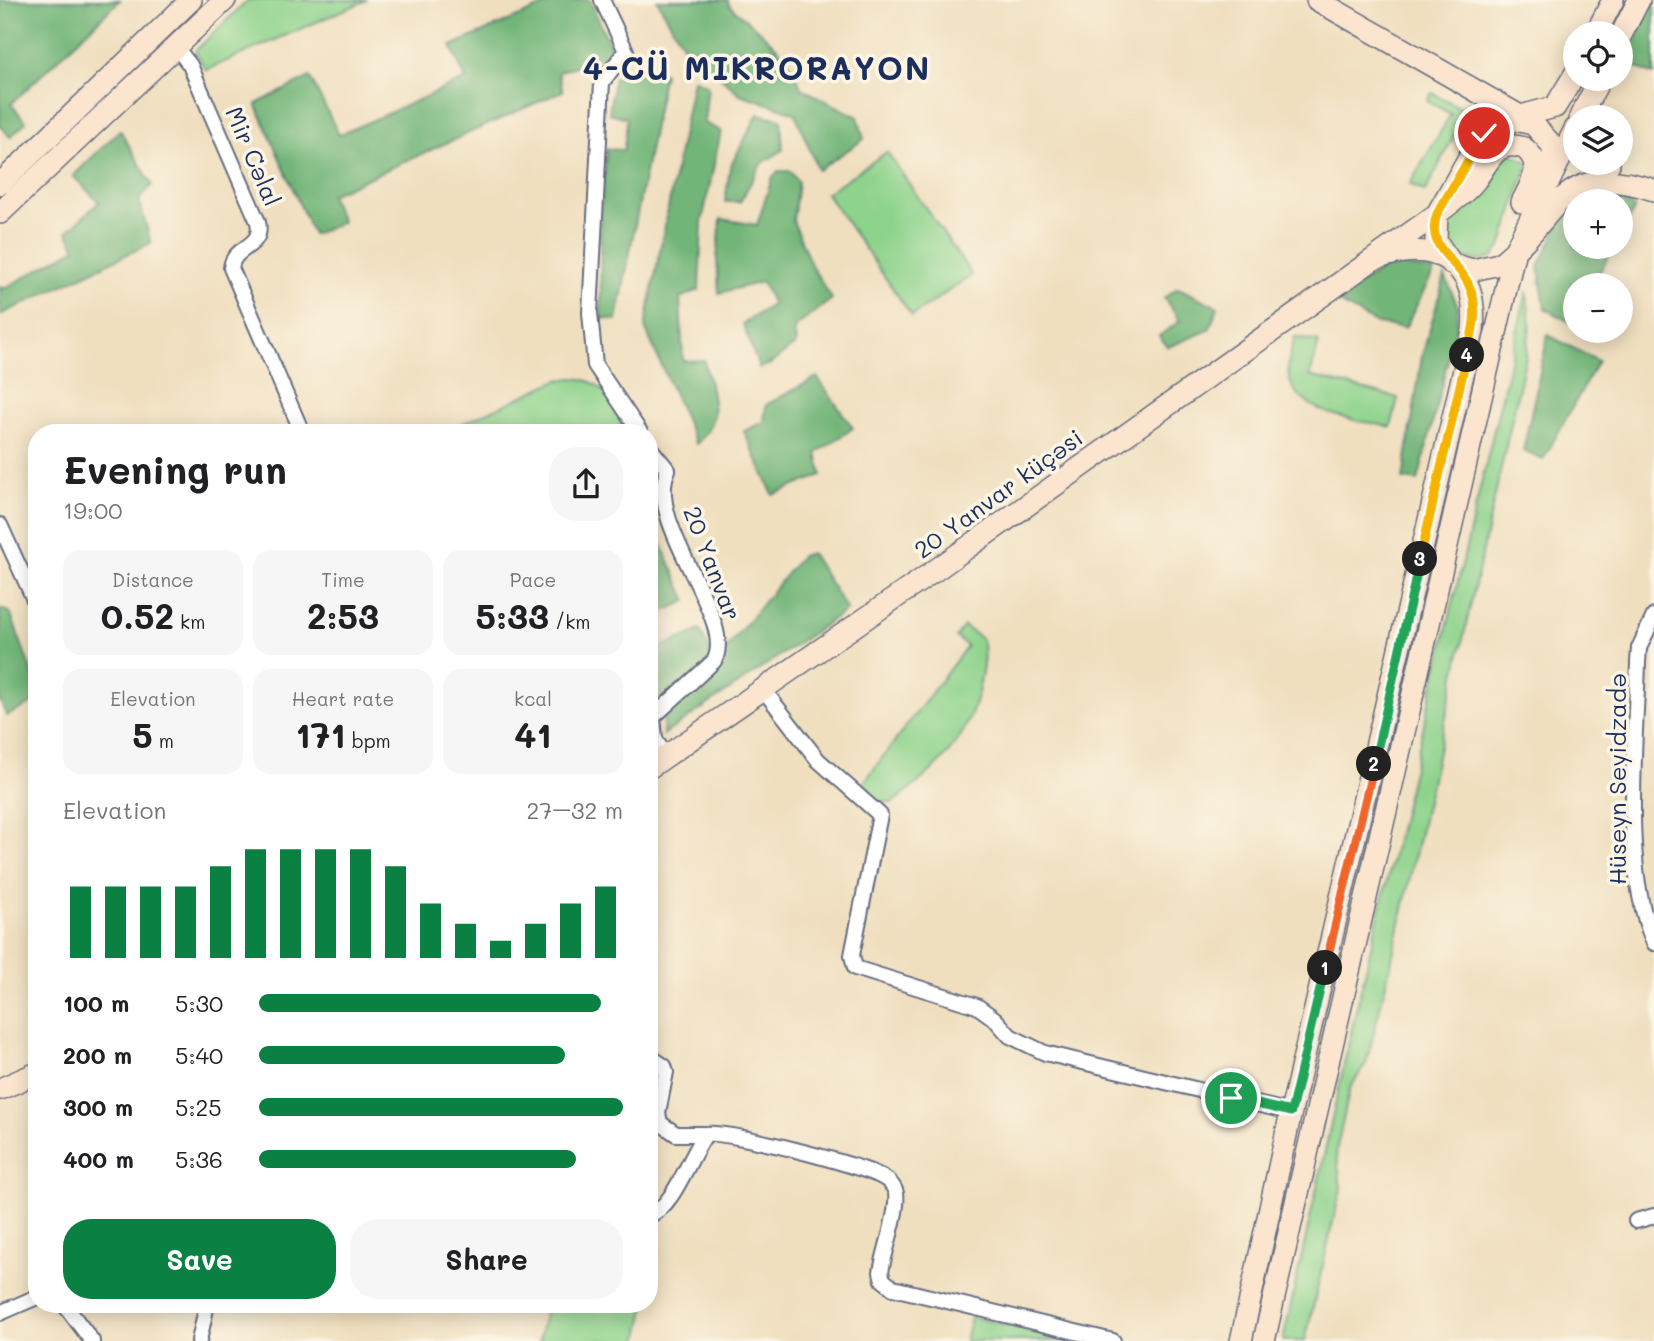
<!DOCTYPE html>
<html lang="en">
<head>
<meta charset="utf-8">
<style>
  :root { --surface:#fff; --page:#f6f6f6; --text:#202124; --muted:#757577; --accent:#0b8043 }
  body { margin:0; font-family:Mali,sans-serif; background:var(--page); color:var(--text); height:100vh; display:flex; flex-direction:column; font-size:26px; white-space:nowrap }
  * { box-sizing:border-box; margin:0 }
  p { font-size:23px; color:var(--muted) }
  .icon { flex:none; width:38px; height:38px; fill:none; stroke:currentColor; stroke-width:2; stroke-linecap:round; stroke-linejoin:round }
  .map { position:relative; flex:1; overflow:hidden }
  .drawer { position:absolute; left:28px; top:424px; width:630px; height:889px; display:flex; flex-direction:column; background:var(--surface); border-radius:28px; box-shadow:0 4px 18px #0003 }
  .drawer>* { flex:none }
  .buttons { position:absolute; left:1563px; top:21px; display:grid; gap:14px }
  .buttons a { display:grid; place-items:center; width:70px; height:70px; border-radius:50%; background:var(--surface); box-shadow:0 4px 18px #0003; font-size:35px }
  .pin { position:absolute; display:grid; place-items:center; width:60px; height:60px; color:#fff; margin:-30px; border:4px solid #fff; border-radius:50%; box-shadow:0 2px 7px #0007 }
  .km { position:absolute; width:35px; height:35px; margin:-18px; border-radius:50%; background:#222; color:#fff; font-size:19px; line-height:35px; text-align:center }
  .round { display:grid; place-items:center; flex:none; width:74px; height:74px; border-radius:28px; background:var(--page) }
  .overview { display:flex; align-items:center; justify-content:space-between; height:119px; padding:0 35px }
  h1 { font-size:38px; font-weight:700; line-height:52px }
  .figures { display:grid; grid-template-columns:repeat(3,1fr); gap:10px; height:119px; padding:7px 35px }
  .figures div { display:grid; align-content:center; border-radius:18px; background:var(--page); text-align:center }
  .figures b { font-size:35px; font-weight:700 }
  .figures small { font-size:19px; font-weight:400 }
  .figures p { font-size:19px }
  .chart { height:196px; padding:14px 35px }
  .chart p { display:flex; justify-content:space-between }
  .chart svg { width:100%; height:126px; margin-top:7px; stroke:var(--accent); stroke-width:6 }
  .action { display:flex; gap:14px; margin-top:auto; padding:14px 35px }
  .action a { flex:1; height:80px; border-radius:28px; background:var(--accent); color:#fff; font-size:28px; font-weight:700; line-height:80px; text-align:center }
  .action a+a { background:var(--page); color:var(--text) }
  ul { padding:0 35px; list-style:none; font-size:23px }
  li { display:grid; grid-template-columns:112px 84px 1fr; align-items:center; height:52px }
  li i { height:18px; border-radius:9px; background:var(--accent) }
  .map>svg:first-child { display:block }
  .green { fill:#8ed38c; stroke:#548175; stroke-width:2 }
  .forest { fill:#72b578; stroke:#46726b; stroke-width:2 }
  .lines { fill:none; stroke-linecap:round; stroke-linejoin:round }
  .street-tunnel { stroke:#c5bcac; stroke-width:14; stroke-dasharray:14 7; stroke-linecap:butt }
  .street-casing { stroke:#666d80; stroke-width:18 }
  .secondary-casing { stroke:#666d80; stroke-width:24 }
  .street { stroke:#fff; stroke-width:14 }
  .secondary { stroke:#fbe5cf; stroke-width:21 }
  .split-1-casing { stroke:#fff; stroke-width:14 }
  .split-2-casing { stroke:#fff; stroke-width:14 }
  .split-3-casing { stroke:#fff; stroke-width:14 }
  .split-4-casing { stroke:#fff; stroke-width:14 }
  .split-5-casing { stroke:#fff; stroke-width:14 }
  .split-1 { stroke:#22a559; stroke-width:9 }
  .split-2 { stroke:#f0652b; stroke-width:9 }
  .split-3 { stroke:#22a559; stroke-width:9 }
  .split-4 { stroke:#f5b400; stroke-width:9 }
  .split-5 { stroke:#f5b400; stroke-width:9 }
  .labels { text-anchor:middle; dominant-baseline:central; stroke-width:7; stroke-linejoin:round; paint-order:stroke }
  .street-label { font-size:24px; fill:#1b2f5e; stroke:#fcf5e5 }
  .district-label { font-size:32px; font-weight:bold; letter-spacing:2px; fill:#1b2f5e; stroke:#fcf5e5 }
</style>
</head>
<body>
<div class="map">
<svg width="1654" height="1341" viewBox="0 0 1654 1341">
  <rect width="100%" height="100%" fill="#fcf5e5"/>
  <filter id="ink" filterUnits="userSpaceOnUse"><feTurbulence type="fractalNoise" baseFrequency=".0143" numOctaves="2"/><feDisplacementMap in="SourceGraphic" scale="14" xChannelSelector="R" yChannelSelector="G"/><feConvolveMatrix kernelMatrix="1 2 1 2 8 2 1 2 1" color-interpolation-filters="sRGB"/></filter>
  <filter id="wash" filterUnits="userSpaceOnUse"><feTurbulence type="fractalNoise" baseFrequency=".00686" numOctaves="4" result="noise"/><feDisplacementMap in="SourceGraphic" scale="28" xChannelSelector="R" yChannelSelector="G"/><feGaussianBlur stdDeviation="1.57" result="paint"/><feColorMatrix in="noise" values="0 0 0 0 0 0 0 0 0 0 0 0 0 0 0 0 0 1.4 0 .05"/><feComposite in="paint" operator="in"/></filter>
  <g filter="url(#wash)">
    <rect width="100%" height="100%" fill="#f0dfbf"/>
    <path class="green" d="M 248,0 L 367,0 L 206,70 L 195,51 Z
      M 1432,93 L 1461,108 L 1465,115 L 1425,192 L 1410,184 L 1451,114 L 1427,101 Z
      M 887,152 L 972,275 L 912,316 L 826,193 Z
      M 1510,152 L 1528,163 L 1502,244 L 1493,257 L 1480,261 L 1461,257 L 1448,243 C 1443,213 1486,167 1510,152 Z
      M 1527,291 L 1530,325 L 1526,356 L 1391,963 L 1366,1064 L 1350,1088 L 1336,1152 L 1341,1188 L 1305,1341 L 1283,1341 L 1355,1015 Z
      M 1295,337 L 1319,342 L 1310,376 L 1398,398 L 1391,427 C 1358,420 1289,415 1288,369 C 1288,359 1293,347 1295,337 Z
      M 572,378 C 601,379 621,403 621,432 L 444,432 L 558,380 Z
      M 964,626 L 982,639 C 986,657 982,670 979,688 C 967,744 935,770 892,803 L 873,800 L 841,772 L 861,786 L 967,646 L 956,637 Z
      M 547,1304 L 646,1304 L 638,1341 L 539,1341 Z
      M 971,1317 L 1071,1341 L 965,1341 Z"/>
    <path class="forest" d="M 0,0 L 120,0 L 11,104 L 26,122 L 10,137 L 0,125 Z
      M 557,0 L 590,0 L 613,53 L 558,72 L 563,91 L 330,195 L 342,222 L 313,235 L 256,104 L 310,77 L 339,135 L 466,79 L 451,46 Z
      M 657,0 L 728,0 L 729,5 C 755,28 792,53 801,88 L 858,117 L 864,139 L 818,170 L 795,113 L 740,94 L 683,45 Z
      M 1654,0 L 1654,75 L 1624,62 Z
      M 628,73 L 664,73 L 617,320 L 601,318 L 600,215 L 607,149 L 624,150 L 627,118 L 609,113 L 614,78 Z
      M 693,79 L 708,86 L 704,123 L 721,131 L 702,222 L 699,290 L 680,298 L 683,361 L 704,360 C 711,393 725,419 696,444 L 645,328 Z
      M 758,114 L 781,119 L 783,150 L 761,164 L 740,202 L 725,202 L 730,167 Z
      M 120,130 L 152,185 L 139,200 L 151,243 L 0,315 L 0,286 L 3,289 L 76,248 L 67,232 L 99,202 L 73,176 Z
      M 778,171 L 790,171 L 798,182 L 793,221 L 811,265 L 832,299 L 794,328 L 796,344 L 770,364 L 759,368 L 743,324 L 773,304 L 762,282 L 719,293 L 717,259 L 721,219 L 757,225 L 772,178 Z
      M 1596,192 L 1610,193 L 1635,208 L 1621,234 L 1620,201 L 1575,201 Z
      M 1575,202 L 1575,247 L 1614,247 L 1592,285 L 1575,285 L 1575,317 L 1572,323 L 1545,309 L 1539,266 L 1566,211 Z
      M 1399,265 L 1434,271 L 1405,328 L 1377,324 L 1336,301 L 1384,268 Z
      M 1445,276 L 1458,307 L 1456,328 L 1418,481 L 1403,479 L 1422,356 Z
      M 1178,288 L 1218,307 L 1209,330 L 1168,347 L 1159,336 L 1180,321 L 1164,298 Z
      M 1548,335 L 1598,361 L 1543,460 L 1523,451 Z
      M 817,377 L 853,428 L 817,453 L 822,475 L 773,495 L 744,431 L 764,422 L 766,405 Z
      M 657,535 L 687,601 L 649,618 L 649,539 Z
      M 811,553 L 847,610 L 663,735 L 664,712 L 649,694 L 649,653 L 700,630 L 713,656 L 721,655 L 801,556 Z
      M 0,609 L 10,612 L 37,687 L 37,701 L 7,716 L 0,701 Z"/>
  </g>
  <g filter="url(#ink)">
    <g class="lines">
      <path class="street-tunnel" d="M 1207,1092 L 1231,1098"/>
      <g class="street-casing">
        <path id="street" d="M 602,0 L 626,51 L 602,82 L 590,313 L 595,365 L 640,432
          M 175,46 L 190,65 L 258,222 C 264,249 233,245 231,268 L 302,432
          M 649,447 L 668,470 C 643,523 738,620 714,661 L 653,717 L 655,739 L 666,757
          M 0,525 L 37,606
          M 1654,616 L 1639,648 L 1638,662 C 1636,744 1621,869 1654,943
          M 763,689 L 818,760 L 880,815 L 852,955 L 855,968 L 977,1006 L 995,1019 L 1010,1036 L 1045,1053 L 1207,1092
          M 649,1056 L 664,1066 L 666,1072 L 658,1113 L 660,1123 L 676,1134 L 706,1134
          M 1231,1098 L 1291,1112
          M 649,1215 C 673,1209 690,1155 706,1134 C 727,1130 860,1165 882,1177 C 888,1180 894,1186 896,1193 C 899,1211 884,1252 881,1272 L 883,1280 L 893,1288 L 1113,1341
          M 1636,1221 L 1654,1216
          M 64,1304 L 92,1341
          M 0,1313 L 37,1297
          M 199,1341 L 207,1304"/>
      </g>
      <g class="secondary-casing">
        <path id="secondary" d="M 1317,0 L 1527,120
          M 1596,33 L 1613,0
          M 1620,37 L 1639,0
          M 1580,117 L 1600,79
          M 1513,118 L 1555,107 L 1575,74
          M 1607,163 L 1609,164
          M 1553,169 L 1553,146 L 1533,124 L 1516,120 L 1495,124 L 1480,138 L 1437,214 L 1436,241 L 1452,264 L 1473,270 L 1499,264 C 1562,216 1557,159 1654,190
          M 0,184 L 191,0
          M 0,213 L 225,0
          M 649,768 L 940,567 L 1437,214 C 1449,204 1465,194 1475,181 C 1489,163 1495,138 1524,148 C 1545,164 1531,184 1522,202
          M 0,1089 L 37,1073
          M 1241,1341 L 1291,1112 L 1473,331 C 1479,263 1438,237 1375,259
          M 1264,1341 L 1515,250 L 1575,129"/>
      </g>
      <use href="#street" class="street"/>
      <use href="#secondary" class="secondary"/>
    </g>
  </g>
  <g class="lines" filter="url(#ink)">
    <g class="split-1-casing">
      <path id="split-1" d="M 1231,1098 L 1291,1112 L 1325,968"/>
    </g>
    <g class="split-2-casing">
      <path id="split-2" d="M 1325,968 L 1374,764"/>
    </g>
    <g class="split-3-casing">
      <path id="split-3" d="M 1374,764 L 1420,559"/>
    </g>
    <g class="split-4-casing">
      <path id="split-4" d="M 1420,559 L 1467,355"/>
    </g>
    <g class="split-5-casing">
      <path id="split-5" d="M 1467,355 C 1472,334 1479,311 1471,290 C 1461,260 1424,251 1437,214 L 1484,133"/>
    </g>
    <use href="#split-1" class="split-1"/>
    <use href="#split-2" class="split-2"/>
    <use href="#split-3" class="split-3"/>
    <use href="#split-4" class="split-4"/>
    <use href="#split-5" class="split-5"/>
  </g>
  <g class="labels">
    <g class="street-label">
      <text transform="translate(254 156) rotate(67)">Mir Cəlal</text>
      <text transform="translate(998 493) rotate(-36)">20 Yanvar küçəsi</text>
      <text transform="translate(713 563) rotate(69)">20 Yanvar</text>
      <text transform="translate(1616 779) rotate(-90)">Hüseyn Seyidzadə</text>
    </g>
    <g class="district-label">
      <text x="757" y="67">4-CÜ MIKRORAYON</text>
    </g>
  </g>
</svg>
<div class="buttons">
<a><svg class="icon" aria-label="locate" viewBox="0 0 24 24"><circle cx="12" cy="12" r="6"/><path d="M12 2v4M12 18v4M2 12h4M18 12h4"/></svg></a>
<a><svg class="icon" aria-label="layers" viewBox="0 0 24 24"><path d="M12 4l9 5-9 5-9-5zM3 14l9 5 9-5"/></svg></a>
<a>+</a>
<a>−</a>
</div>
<div class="pin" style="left:1231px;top:1098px;background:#1e9e55"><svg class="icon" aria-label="arrive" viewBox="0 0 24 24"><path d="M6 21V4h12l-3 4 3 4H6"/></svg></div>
<div class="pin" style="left:1484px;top:133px;background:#d93025"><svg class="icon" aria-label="check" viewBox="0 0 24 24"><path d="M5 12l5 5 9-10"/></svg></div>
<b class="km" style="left:1325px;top:968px">1</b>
<b class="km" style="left:1374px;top:764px">2</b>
<b class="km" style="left:1420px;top:559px">3</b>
<b class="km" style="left:1467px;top:355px">4</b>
<section class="drawer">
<div class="overview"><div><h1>Evening run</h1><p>19:00</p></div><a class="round"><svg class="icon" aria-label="share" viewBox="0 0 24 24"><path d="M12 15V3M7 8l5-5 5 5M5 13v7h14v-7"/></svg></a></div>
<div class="figures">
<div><p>Distance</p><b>0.52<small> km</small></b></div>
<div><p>Time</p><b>2:53</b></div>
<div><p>Pace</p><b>5:33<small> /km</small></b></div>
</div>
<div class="figures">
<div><p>Elevation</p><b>5<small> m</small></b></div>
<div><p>Heart rate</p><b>171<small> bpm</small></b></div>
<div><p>kcal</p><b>41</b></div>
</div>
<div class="chart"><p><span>Elevation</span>27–32 m</p>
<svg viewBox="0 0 160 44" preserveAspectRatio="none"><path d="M5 44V19M15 44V19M25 44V19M35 44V19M45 44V12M55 44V6M65 44V6M75 44V6M85 44V6M95 44V12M105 44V25M115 44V32M125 44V38M135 44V32M145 44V25M155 44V19"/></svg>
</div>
<ul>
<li><b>100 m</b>5:30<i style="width:94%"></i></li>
<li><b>200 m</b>5:40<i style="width:84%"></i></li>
<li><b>300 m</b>5:25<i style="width:100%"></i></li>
<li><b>400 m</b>5:36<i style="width:87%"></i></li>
</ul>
<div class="action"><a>Save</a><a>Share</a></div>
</section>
</div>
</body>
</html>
